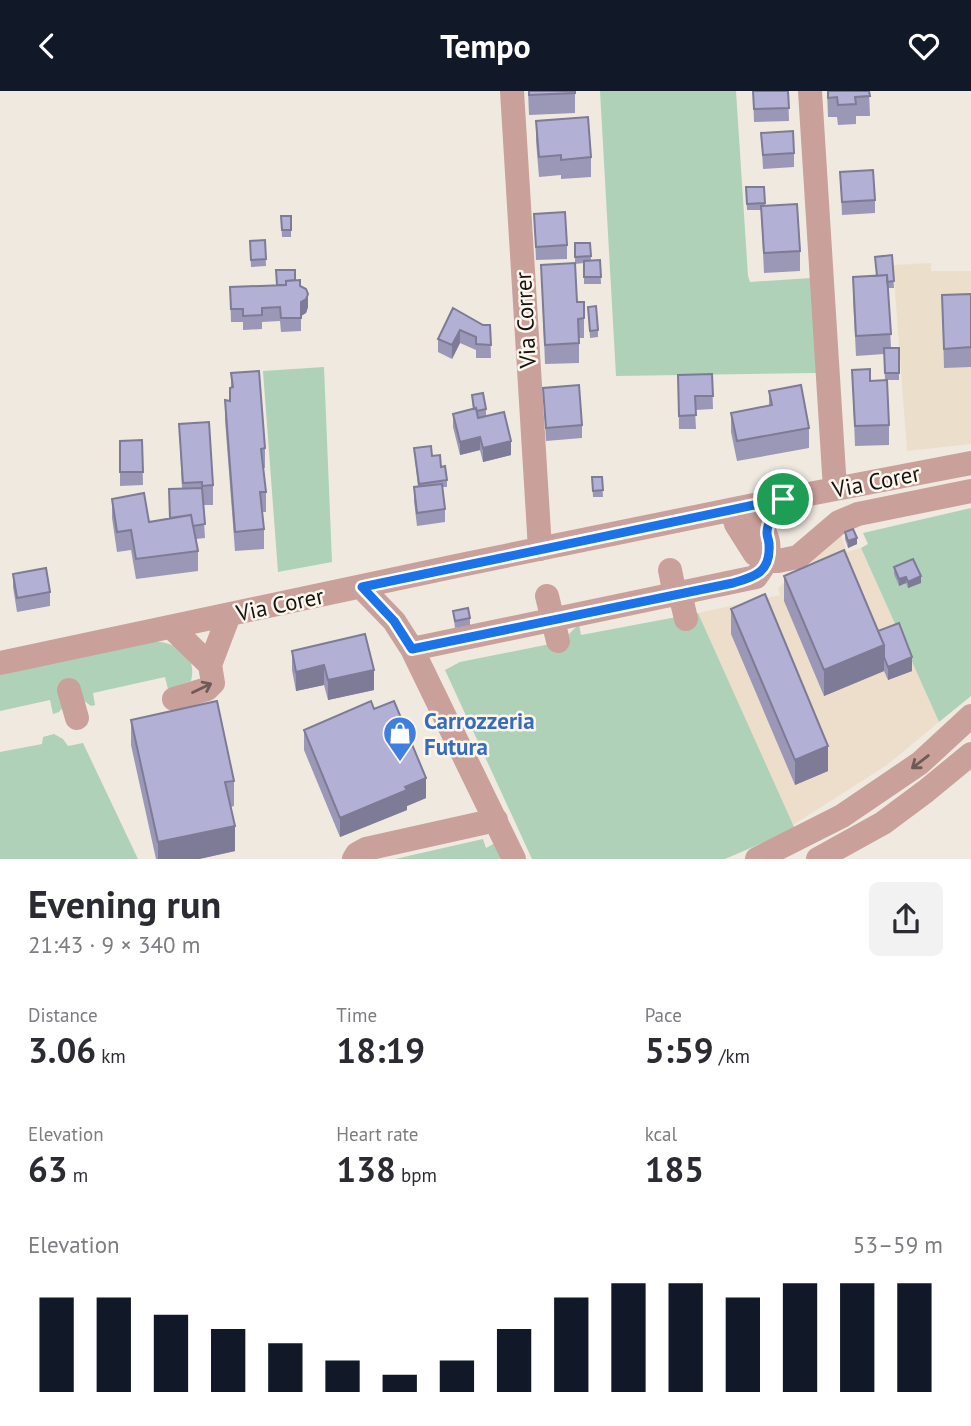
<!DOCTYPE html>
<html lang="en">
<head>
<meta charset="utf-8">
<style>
  :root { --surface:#fff; --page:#f2f2f3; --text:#2b2b33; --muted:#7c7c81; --accent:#111827 }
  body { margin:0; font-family:"PT Sans",sans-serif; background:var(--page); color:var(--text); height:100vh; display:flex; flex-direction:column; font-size:26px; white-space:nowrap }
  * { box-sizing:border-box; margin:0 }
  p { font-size:23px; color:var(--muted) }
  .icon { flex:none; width:38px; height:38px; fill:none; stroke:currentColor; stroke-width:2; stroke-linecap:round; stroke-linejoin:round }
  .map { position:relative; height:768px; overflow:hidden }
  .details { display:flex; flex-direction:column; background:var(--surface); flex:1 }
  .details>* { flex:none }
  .pin { position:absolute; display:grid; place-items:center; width:60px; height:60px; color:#fff; margin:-30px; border:4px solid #fff; border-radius:50%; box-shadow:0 2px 7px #0007 }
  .round { display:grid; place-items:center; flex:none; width:74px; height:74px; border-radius:10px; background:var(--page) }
  .head { display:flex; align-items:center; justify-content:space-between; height:119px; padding:0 28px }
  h1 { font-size:38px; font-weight:800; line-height:52px }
  .figures { display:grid; grid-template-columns:repeat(3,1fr); gap:10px; height:119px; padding:7px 28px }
  .figures div { display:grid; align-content:center }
  .figures b { font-size:35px; font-weight:800 }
  .figures small { font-size:19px; font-weight:400 }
  .figures p { font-size:19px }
  .chart { height:196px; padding:14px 28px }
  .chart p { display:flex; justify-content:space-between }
  .chart svg { width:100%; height:126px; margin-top:7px; stroke:var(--accent); stroke-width:6 }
  header { display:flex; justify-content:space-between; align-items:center; height:91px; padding:0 28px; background:var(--accent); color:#fff; font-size:32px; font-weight:800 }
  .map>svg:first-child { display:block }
  .commercial { fill:#ebdfcb }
  .industrial { fill:#eddecb }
  .green { fill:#afd1b7 }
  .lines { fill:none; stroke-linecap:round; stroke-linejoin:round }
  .minor { stroke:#caa09b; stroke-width:24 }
  .wall { fill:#9a97b7 }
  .shaded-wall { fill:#7d7b95 }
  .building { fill:#b3b0d5; stroke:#7d7b95; stroke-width:2 }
  .oneway { stroke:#705a56 }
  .route-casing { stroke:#fff; stroke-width:14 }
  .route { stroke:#1a73e8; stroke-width:9 }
  .labels { text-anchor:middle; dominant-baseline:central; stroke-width:5; stroke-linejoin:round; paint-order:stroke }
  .street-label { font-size:23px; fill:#161411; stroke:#fdf6ed }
  .shop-label { font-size:23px; font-weight:bold; fill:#366cbe; stroke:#fdf6ed; text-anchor:start }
</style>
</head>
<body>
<header><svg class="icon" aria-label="back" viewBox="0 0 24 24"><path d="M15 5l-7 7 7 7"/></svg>Tempo<svg class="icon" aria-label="heart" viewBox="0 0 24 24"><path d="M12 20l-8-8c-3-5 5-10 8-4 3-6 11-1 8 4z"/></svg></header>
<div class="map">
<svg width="971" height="768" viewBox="0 0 971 768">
  <rect width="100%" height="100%" fill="#f0e9e0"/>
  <path class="commercial" d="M 931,172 L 931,180 L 971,180 L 971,353 L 907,360 L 893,174 Z"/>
  <path class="industrial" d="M 841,444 L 847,461 L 861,457 L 939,631 L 887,674 L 793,734 L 698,522 L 780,504 L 778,497 Z"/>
  <path class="green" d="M 600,0 L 736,0 L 748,185 L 750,191 L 811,187 L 817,282 L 616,285 Z
    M 324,276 L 332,471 L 278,481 L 263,280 Z
    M 971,417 L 971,605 L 939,631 L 861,457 L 868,453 L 863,442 Z
    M 698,522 L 795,738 L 725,768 L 532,768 L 445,579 L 460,571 L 570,549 L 569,543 L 579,533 L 581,544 Z
    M 151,550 C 175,551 198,562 191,590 L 168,598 L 165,586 L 93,602 L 95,614 L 91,615 L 83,609 L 64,615 L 59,621 L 53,623 L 50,609 L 0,620 L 0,584 Z
    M 54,643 L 63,648 L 68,655 L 83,652 L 138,768 L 0,768 L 0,661 L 42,653 L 43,646 Z
    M 483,748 L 486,757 L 497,751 L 505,768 L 395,768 Z"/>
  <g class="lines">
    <path class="minor" d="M 512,0 L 540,458
      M 810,0 L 835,398
      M 732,419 L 736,433 L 755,463 L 768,470 L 778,470 L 798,466 L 839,431 L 858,423 L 971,400
      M 670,479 L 675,504
      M 361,496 L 394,530 L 412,558 L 514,768
      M 680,502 L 686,528
      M 547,505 L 558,550
      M 171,536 L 210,574 L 213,592 L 207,598 L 174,608
      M 412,558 L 756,486 C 779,456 767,441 747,416
      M 0,572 L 461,474 L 783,408 L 971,372
      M 210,574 L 229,524
      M 69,599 L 77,627
      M 354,768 L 357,763 L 366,758 L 496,729
      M 757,768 L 842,725 L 920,672 L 971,625
      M 818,768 L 883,732 L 926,700 L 971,663"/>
  </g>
  <path class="wall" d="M 528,0 L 575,0 L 575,22 L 529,24 Z
    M 753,0 L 788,0 L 789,30 L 754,31 Z
    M 827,0 L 869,0 L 870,25 L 856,25 L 856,33 L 838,34 L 837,26 L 828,26 Z
    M 536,30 L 591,66 L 591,86 L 561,88 L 561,84 L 539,86 L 536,50 Z
    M 761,42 L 794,62 L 794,76 L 763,78 Z
    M 840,81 L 875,109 L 875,122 L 842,124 Z
    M 746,96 L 764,96 L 765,115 L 800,160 L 800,180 L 764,182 L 761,119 L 747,119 Z
    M 534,123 L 567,154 L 567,168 L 536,169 Z
    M 281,125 L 291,125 L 291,146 L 282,146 Z
    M 265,149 L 266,175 L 251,176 L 250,150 Z
    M 575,152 L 590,152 L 591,170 L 600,169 L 601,193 L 584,193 L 584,172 L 575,173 Z
    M 892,164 L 894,197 L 888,197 L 891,257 L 899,257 L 899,289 L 885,289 L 884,263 L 856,265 L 853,206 L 853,186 L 876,185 Z
    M 541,174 L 577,211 L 584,227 L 584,247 L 579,247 L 579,272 L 545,273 Z
    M 295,189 L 300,195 L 308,216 L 306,222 L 301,225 L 301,240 L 281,241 L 280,230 L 262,231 L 262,238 L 243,239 L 243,231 L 231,231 L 230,196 L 276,194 Z
    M 971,203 L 971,276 L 944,277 L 942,204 Z
    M 588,216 L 598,239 L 598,246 L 590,247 Z
    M 453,217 L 483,234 L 490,234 L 491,267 L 476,267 L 476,259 L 460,252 L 452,268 L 438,261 L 438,248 Z
    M 852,279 L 870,290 L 889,334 L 889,354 L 855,355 Z
    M 231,282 L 265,357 L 265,377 L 263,377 L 266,401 L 266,421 L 262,421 L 264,438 L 264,458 L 235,460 L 225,329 L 225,309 L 230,310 L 231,296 Z
    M 712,283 L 713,318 L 695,319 L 696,338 L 679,338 L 678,284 Z
    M 543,297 L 582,334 L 582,347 L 546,350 Z
    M 769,300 L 809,337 L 809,357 L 737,370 L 731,341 L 731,322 L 769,315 Z
    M 472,304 L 486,318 L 486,325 L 511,364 L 483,371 L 480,359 L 460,364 L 453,336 L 453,323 L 473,318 Z
    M 179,333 L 213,394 L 213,414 L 203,414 L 205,447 L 196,448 L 198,460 L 198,480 L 136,488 L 131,459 L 117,461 L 112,427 L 112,408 L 149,431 L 170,427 L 169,398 L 182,398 Z
    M 142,349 L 143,394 L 120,395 L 120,350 Z
    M 414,357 L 432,365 L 441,376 L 447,389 L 447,396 L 442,396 L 445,418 L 445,431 L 417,435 L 414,410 L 414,396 L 418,396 Z
    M 592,386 L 602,386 L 603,406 L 593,406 Z
    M 845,441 L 857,453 L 848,457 L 845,448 Z
    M 894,476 L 921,492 L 908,497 L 906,492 L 899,495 L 894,483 Z
    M 13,483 L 50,501 L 50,515 L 17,521 L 13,496 Z
    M 784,485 L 878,540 L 912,580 L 888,589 L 884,580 L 824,605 L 784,510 Z
    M 731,518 L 828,680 L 795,694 L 731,543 Z
    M 453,520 L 470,527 L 470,534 L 455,537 Z
    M 292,560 L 374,599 L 328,609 L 324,594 L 296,600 L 292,579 Z
    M 374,618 L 426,707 L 407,715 L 407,719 L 340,746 L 304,659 L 304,639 Z
    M 131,629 L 234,690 L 234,715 L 231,716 L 235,760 L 199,768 L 156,768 L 131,654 Z"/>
  <path class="shaded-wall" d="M 308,203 L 308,216 L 306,222 L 301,225 L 301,211 Z
    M 460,239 L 460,252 L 452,268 L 452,254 Z
    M 480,346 L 480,359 L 460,364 L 460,351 Z
    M 511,350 L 511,364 L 483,371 L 483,357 Z
    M 857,447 L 857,453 L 848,457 L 848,450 Z
    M 921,485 L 921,492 L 908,497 L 908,491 Z
    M 906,486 L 906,492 L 899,495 L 899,488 Z
    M 884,554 L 884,580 L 824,605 L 824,579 Z
    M 912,566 L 912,580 L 888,589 L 888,576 Z
    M 324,574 L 324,594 L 296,600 L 296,581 Z
    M 374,579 L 374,599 L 328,609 L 328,589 Z
    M 828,655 L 828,680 L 795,694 L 795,669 Z
    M 426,687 L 426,707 L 407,715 L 407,719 L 340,746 L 340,727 L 405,696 Z
    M 235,735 L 235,760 L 199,768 L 158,768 L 158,751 Z"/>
  <path class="building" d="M 529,0 L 575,0 L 575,2 L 529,4 Z
    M 753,0 L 788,0 L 789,17 L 754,18 Z
    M 828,0 L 869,0 L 870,5 L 855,6 L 856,13 L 838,14 L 837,6 L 828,7 Z
    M 588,26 L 591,66 L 561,69 L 561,64 L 539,66 L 536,30 Z
    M 793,40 L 794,62 L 763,64 L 761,42 Z
    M 873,79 L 875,109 L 842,111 L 840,81 Z
    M 746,96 L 764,96 L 765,112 L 747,113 Z
    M 797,113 L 800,160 L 764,162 L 761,115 Z
    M 565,121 L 567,154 L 536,156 L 534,123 Z
    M 281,125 L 291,125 L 291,139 L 282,139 Z
    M 265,149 L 266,168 L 251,169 L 250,150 Z
    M 575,152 L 590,152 L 591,165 L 575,166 Z
    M 892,164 L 894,190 L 887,191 L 887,184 L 877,185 L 875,166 Z
    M 600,169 L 601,186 L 584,186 L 584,170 Z
    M 575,172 L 577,211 L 584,211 L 584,227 L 578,228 L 579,252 L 545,254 L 541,174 Z
    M 276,179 L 295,179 L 295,189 L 286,190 L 286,194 L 277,194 Z
    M 887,184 L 891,243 L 856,245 L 853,186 Z
    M 300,189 L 300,195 L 306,198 L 308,203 L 306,208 L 301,211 L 301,227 L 281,227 L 280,216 L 262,217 L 262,224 L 243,225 L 243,218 L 231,218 L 230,196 L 286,194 L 286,190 Z
    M 971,203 L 971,256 L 944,258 L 942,204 Z
    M 596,215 L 598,239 L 590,240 L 588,216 Z
    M 453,217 L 483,234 L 490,234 L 491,254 L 476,253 L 476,246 L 460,239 L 452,254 L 438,248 Z
    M 884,257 L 899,257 L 899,282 L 885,282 Z
    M 870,278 L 870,290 L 887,289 L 889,334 L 855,335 L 852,279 Z
    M 259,280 L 265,357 L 261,358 L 266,401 L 260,401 L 264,438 L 235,441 L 225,309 L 230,310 L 230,297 L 233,296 L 231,282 Z
    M 712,283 L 713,305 L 695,305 L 696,324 L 679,325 L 678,284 Z
    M 579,294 L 582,334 L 546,337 L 543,297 Z
    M 801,294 L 809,337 L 737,350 L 731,322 L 772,314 L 769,300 Z
    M 483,302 L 486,318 L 477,320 L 476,317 L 474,318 L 472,304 Z
    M 476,317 L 478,327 L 504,321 L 511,350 L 483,357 L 480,346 L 460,351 L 453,323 Z
    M 209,331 L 213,394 L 202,395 L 202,391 L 183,392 L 179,333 Z
    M 142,349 L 143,381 L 120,381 L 120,350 Z
    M 431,355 L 432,365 L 440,364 L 441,376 L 445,375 L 447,389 L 419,393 L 414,357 Z
    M 592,386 L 602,386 L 603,399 L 593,400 Z
    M 442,393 L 445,418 L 417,422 L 414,396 Z
    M 202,397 L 205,433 L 193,435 L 191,424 L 170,427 L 169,398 Z
    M 144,402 L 149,431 L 191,424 L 198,460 L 136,468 L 131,439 L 117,441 L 112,408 Z
    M 853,438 L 857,447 L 848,450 L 845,441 Z
    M 844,459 L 884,554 L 824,579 L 784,485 Z
    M 913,468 L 921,485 L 908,491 L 906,486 L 899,488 L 894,476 Z
    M 46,477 L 50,501 L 17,507 L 13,483 Z
    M 765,503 L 828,655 L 795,669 L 731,518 Z
    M 468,517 L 470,527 L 455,530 L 453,520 Z
    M 899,532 L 912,566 L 888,576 L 884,566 L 884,554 L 878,540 Z
    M 365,543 L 374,579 L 328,589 L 324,574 L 296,581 L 292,560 Z
    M 217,610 L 234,690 L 225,691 L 235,735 L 158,751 L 131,629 Z
    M 371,610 L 374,618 L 394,610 L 426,687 L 405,696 L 407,699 L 340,727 L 304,639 Z"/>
  <defs><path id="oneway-shaft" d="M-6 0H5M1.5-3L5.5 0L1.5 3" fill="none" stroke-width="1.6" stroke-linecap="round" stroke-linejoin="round" transform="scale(1.75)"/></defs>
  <g class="oneway">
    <use href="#oneway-shaft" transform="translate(202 597) rotate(-26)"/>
    <use href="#oneway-shaft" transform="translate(920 671) rotate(142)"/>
  </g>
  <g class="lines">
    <g class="route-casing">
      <path id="route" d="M 783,408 C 777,417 767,430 767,442 C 767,446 769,449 769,453 C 771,481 755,486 733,492 L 412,558 L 394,530 L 362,496 Z"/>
    </g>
    <use href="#route" class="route"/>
  </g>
  <defs>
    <g id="shop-pin" transform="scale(1.75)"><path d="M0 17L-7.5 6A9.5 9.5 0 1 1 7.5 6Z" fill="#3f7fe0" stroke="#fdf6ed"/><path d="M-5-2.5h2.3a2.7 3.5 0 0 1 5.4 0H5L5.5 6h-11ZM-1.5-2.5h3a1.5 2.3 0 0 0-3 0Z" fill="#fff"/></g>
  </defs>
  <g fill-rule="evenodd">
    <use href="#shop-pin" x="400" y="642"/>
  </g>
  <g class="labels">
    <g class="street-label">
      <text transform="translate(525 229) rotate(-93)">Via Correr</text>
      <text transform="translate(876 390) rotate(-11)">Via Corer</text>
      <text transform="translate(280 513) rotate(-12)">Via Corer</text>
    </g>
    <g class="shop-label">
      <text x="424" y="629">Carrozzeria<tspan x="424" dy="26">Futura</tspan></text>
    </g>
  </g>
</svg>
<div class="pin" style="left:783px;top:408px;background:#1e9e55"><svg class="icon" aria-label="arrive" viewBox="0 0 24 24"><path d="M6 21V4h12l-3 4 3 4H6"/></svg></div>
</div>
<section class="details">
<div class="head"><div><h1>Evening run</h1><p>21:43 · 9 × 340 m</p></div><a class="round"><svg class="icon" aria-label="share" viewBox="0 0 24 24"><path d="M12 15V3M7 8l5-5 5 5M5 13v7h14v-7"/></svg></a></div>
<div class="figures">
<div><p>Distance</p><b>3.06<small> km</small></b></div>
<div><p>Time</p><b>18:19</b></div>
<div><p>Pace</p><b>5:59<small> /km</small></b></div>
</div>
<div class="figures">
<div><p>Elevation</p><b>63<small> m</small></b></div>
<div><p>Heart rate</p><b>138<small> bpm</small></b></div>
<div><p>kcal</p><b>185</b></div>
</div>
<div class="chart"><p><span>Elevation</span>53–59 m</p>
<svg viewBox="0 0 160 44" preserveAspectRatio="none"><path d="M5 44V11M15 44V11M25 44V17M35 44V22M45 44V27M55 44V33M65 44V38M75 44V33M85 44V22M95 44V11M105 44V6M115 44V6M125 44V11M135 44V6M145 44V6M155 44V6"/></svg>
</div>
</section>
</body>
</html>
